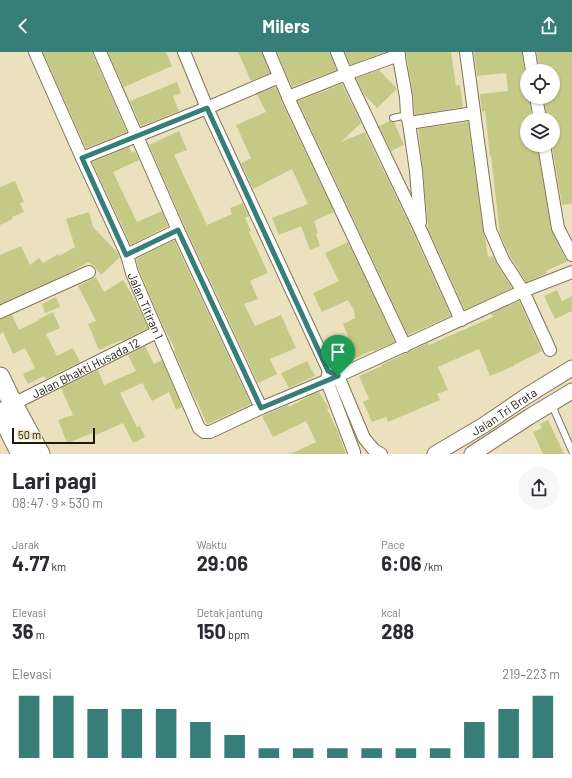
<!DOCTYPE html>
<html lang="id">
<head>
<meta charset="utf-8">
<style>
  :root { --surface:#fff; --page:#f7f7f7; --text:#2b2b33; --muted:#7c7c81; --accent:#367e77 }
  body { margin:0; font-family:Barlow,sans-serif; background:var(--page); color:var(--text); height:100vh; display:flex; flex-direction:column; font-size:15px; white-space:nowrap }
  * { box-sizing:border-box; margin:0 }
  p { font-size:13px; color:var(--muted) }
  .icon { flex:none; width:22px; height:22px; fill:none; stroke:currentColor; stroke-width:2; stroke-linecap:round; stroke-linejoin:round }
  .map { position:relative; height:402px; overflow:hidden }
  .sheet { display:flex; flex-direction:column; background:var(--surface); flex:1 }
  .sheet>* { flex:none }
  .buttons { position:absolute; left:520px; top:12px; display:grid; gap:8px }
  .buttons a { display:grid; place-items:center; width:40px; height:40px; border-radius:50%; background:var(--surface); box-shadow:0 1px 3px #0004; font-size:20px }
  .scale { position:absolute; left:12px; bottom:10px; width:83px; box-sizing:border-box; padding-left:4px; border:2px solid #1e1a0e; border-top:0; font-size:11px; line-height:14px; white-space:nowrap; color:#1e1a0e; -webkit-text-stroke:3px #ece1be; paint-order:stroke }
  .pin { position:absolute; display:grid; place-items:center; width:34px; height:34px; color:#fff; margin:-41px -17px; border-radius:50% 50% 50% 0; rotate:-45deg; box-shadow:0 0 4px #0007 }
  .pin .icon { rotate:45deg }
  .round { display:grid; place-items:center; flex:none; width:42px; height:42px; border-radius:21px; background:var(--page) }
  .summary { display:flex; align-items:center; justify-content:space-between; height:68px; padding:0 12px }
  h1 { font-size:22px; font-weight:700; line-height:30px }
  .metrics { display:grid; grid-template-columns:repeat(3,1fr); gap:6px; height:68px; padding:4px 12px }
  .metrics div { display:grid; align-content:center }
  .metrics b { font-size:20px; font-weight:700 }
  .metrics small { font-size:11px; font-weight:400 }
  .metrics p { font-size:11px }
  .chart { height:112px; padding:8px 12px }
  .chart p { display:flex; justify-content:space-between }
  .chart svg { width:100%; height:72px; margin-top:4px; stroke:var(--accent); stroke-width:6 }
  header { display:flex; justify-content:space-between; align-items:center; height:52px; padding:0 12px; background:var(--accent); color:#fff; font-size:18px; font-weight:700 }
  .map>svg:first-child { display:block }
  .building { fill:#c4ca85 }
  .lines { fill:none; stroke-linecap:round; stroke-linejoin:round }
  .service-casing { stroke:#7e7455; stroke-width:8 }
  .minor-casing { stroke:#7e7455; stroke-width:14 }
  .tertiary-casing { stroke:#7e7455; stroke-width:17 }
  .primary-casing { stroke:#7e7455; stroke-width:21 }
  .service { stroke:#fff; stroke-width:6 }
  .minor { stroke:#fff; stroke-width:12 }
  .tertiary { stroke:#fff; stroke-width:15 }
  .primary { stroke:#fff; stroke-width:19 }
  .route-casing { stroke:#fff; stroke-width:8 }
  .route { stroke:#367e77; stroke-width:5 }
  .labels { text-anchor:middle; dominant-baseline:central; stroke-width:3; stroke-linejoin:round; paint-order:stroke }
  .street-label { font-size:12px; fill:#1e1a0e; stroke:#ece1be }
</style>
</head>
<body>
<header><svg class="icon" aria-label="back" viewBox="0 0 24 24"><path d="M15 5l-7 7 7 7"/></svg>Milers<svg class="icon" aria-label="share" viewBox="0 0 24 24"><path d="M12 15V3M7 8l5-5 5 5M5 13v7h14v-7"/></svg></header>
<div class="map">
<svg width="572" height="402" viewBox="0 0 572 402">
  <rect width="100%" height="100%" fill="#ece1be"/>
  <path class="building" d="M 43,0 L 93,0 L 93,3 L 127,80 L 86,96 Z
    M 108,0 L 166,0 L 172,14 L 124,35 L 130,49 L 177,30 L 181,41 L 173,44 L 179,59 L 141,74 Z
    M 238,0 L 262,0 L 270,21 L 251,29 Z
    M 277,0 L 330,0 L 336,18 L 292,35 Z
    M 345,0 L 385,0 L 350,13 Z
    M 406,0 L 451,0 L 456,34 L 460,33 L 463,55 L 415,63 L 413,44 Z
    M 474,0 L 522,0 L 527,36 L 527,45 L 529,45 L 532,67 L 527,67 L 527,93 L 537,93 L 551,177 L 565,206 L 568,209 L 546,219 L 547,221 L 526,230 L 510,204 L 500,182 L 491,104 L 490,104 L 485,59 L 482,60 L 480,42 L 508,39 L 506,21 L 477,24 Z
    M 537,0 L 572,0 L 572,152 L 562,153 L 552,93 L 553,93 L 553,67 L 547,67 L 544,45 L 553,45 L 553,19 L 539,19 Z
    M 379,18 L 397,37 L 377,56 L 364,42 L 356,26 Z
    M 342,32 L 361,71 L 341,90 L 365,80 L 413,180 L 451,264 L 408,283 L 298,49 Z
    M 276,35 L 284,55 L 334,160 L 314,169 L 318,181 L 316,182 L 320,194 L 310,198 L 301,174 L 279,183 L 272,166 L 308,152 L 292,117 L 253,137 L 241,111 L 251,106 L 236,73 L 266,60 L 257,42 Z
    M 390,69 L 394,70 L 404,93 L 391,99 L 379,74 Z
    M 468,70 L 483,179 L 485,185 L 488,205 L 493,204 L 497,212 L 512,236 L 465,258 L 428,177 L 423,118 L 418,77 Z
    M 179,79 L 187,98 L 174,103 L 207,173 L 232,162 L 230,156 L 243,151 L 249,164 L 245,166 L 251,179 L 249,180 L 268,221 L 250,229 L 258,247 L 244,252 L 255,274 L 281,263 L 296,296 L 270,307 L 277,322 L 258,331 L 185,175 L 149,93 Z
    M 129,95 L 132,101 L 135,99 L 139,108 L 113,120 L 137,170 L 162,159 L 168,174 L 131,193 L 92,110 Z
    M 15,129 L 24,150 L 20,151 L 24,160 L 12,165 L 13,167 L 0,173 L 0,135 Z
    M 89,160 L 93,175 L 117,200 L 120,205 L 101,223 L 94,214 L 88,210 L 73,219 L 0,252 L 0,203 L 21,194 L 30,213 L 39,206 L 43,211 L 58,202 L 59,204 L 75,195 L 66,167 Z
    M 174,188 L 251,352 L 208,372 L 207,372 L 197,349 L 196,349 L 174,299 L 175,297 L 163,274 L 139,218 L 136,207 Z
    M 348,190 L 395,290 L 374,299 L 373,298 L 346,311 L 345,309 L 338,313 L 330,298 L 350,289 L 343,272 L 355,266 L 354,258 L 348,248 L 322,260 L 313,241 L 339,229 L 325,201 Z
    M 96,225 L 104,240 L 123,228 L 135,248 L 148,276 L 122,289 L 121,288 L 99,298 L 88,272 L 96,269 L 78,234 Z
    M 557,238 L 562,249 L 572,244 L 572,259 L 555,267 L 544,244 Z
    M 56,245 L 60,255 L 45,261 L 42,252 Z
    M 519,249 L 542,299 L 514,313 L 514,314 L 490,324 L 479,297 L 438,315 L 448,338 L 437,342 L 440,348 L 388,370 L 386,365 L 372,370 L 363,350 L 369,347 L 359,324 L 382,314 L 381,313 L 428,291 L 429,293 L 493,265 L 491,262 Z
    M 53,260 L 60,276 L 46,282 L 57,304 L 73,296 L 80,310 L 46,327 L 44,324 L 28,332 L 23,322 L 35,316 L 25,296 L 13,302 L 3,280 L 0,282 L 0,267 L 12,263 L 19,278 L 39,268 L 39,267 Z
    M 145,294 L 154,312 L 162,308 L 182,355 L 176,358 L 169,340 L 152,349 L 142,331 L 120,341 L 137,375 L 140,374 L 145,385 L 133,391 L 123,371 L 96,383 L 95,380 L 67,391 L 58,368 L 73,363 L 61,336 L 98,318 L 104,333 L 136,319 L 128,303 Z
    M 307,309 L 315,324 L 289,336 L 281,321 Z
    M 319,340 L 329,357 L 327,357 L 338,380 L 346,402 L 290,402 L 310,393 L 309,393 L 316,390 L 306,369 L 273,385 L 262,364 L 288,353 L 289,355 L 311,343 Z
    M 548,368 L 564,402 L 543,402 L 533,380 L 542,376 L 540,372 Z"/>
  <g class="lines">
    <g class="service-casing">
      <path id="service" d="M 393,66 L 407,63
        M 551,351 L 572,399"/>
    </g>
    <g class="minor-casing">
      <g id="minor">
        <path id="s1" d="M 35,0 L 82,106 L 127,203 L 132,221 L 199,376 L 204,380 L 210,380 L 261,356 L 338,324 L 523,239 L 572,220"/>
        <path d="M 100,0 L 178,178 L 261,356"/>
        <path d="M 184,0 L 207,56 L 329,319 L 338,324 L 364,386 L 374,398 L 381,402"/>
        <path d="M 269,0 L 291,52 L 405,294"/>
        <path d="M 337,0 L 346,22 L 420,177 L 461,268"/>
        <path d="M 398,0 L 406,45 L 407,63 L 409,71 L 416,119 L 420,170"/>
        <path d="M 466,0 L 490,178 L 503,208 L 523,239 L 550,298"/>
        <path d="M 529,0 L 532,19"/>
        <path d="M 288,45 L 346,22 L 399,3"/>
        <path d="M 536,45 L 540,67"/>
        <path d="M 409,71 L 474,61"/>
        <path d="M 544,93 L 558,176 L 572,203"/>
        <path d="M 82,106 L 207,56 L 279,25"/>
        <path d="M 127,203 L 178,178"/>
        <path d="M 0,260 L 89,220"/>
        <path d="M 328,322 L 327,329 L 354,400 L 354,402"/>
        <path id="s2" d="M 13,352 L 157,280"/>
      </g>
    </g>
    <g class="tertiary-casing">
      <g id="tertiary">
        <path id="s3" d="M 435,402 L 484,373 L 525,345 L 572,316"/>
        <path d="M 472,402 L 529,365 L 572,339"/>
      </g>
    </g>
    <g class="primary-casing">
      <path id="primary" d="M 0,325 L 13,352 L 40,402
        M 0,360 L 21,402"/>
    </g>
    <use href="#service" class="service"/>
    <use href="#minor" class="minor"/>
    <use href="#tertiary" class="tertiary"/>
    <use href="#primary" class="primary"/>
  </g>
  <g class="lines">
    <g class="route-casing">
      <path id="route" d="M 207,56 L 328,319 L 338,324 L 261,356 L 178,178 L 126,203 L 82,106 Z"/>
    </g>
    <use href="#route" class="route"/>
  </g>
  <g class="labels">
    <g class="street-label">
      <text stroke="none"><textPath href="#s1" startOffset="277">Jalan Titiran 1</textPath></text>
      <text stroke="none"><textPath href="#s2" startOffset="81">Jalan Bhakti Husada 12</textPath></text>
      <text stroke="none"><textPath href="#s3" startOffset="81">Jalan Tri Brata</textPath></text>
    </g>
  </g>
</svg>
<div class="buttons">
<a><svg class="icon" aria-label="locate" viewBox="0 0 24 24"><circle cx="12" cy="12" r="6"/><path d="M12 2v4M12 18v4M2 12h4M18 12h4"/></svg></a>
<a><svg class="icon" aria-label="layers" viewBox="0 0 24 24"><path d="M12 4l9 5-9 5-9-5zM3 14l9 5 9-5"/></svg></a>
</div>
<div class="scale">50 m</div>
<div class="pin" style="left:338px;top:324px;background:#1e9e55"><svg class="icon" aria-label="arrive" viewBox="0 0 24 24"><path d="M6 21V4h12l-3 4 3 4H6"/></svg></div>
</div>
<section class="sheet">
<div class="summary"><div><h1>Lari pagi</h1><p>08:47 · 9 × 530 m</p></div><a class="round"><svg class="icon" aria-label="share" viewBox="0 0 24 24"><path d="M12 15V3M7 8l5-5 5 5M5 13v7h14v-7"/></svg></a></div>
<div class="metrics">
<div><p>Jarak</p><b>4.77<small> km</small></b></div>
<div><p>Waktu</p><b>29:06</b></div>
<div><p>Pace</p><b>6:06<small> /km</small></b></div>
</div>
<div class="metrics">
<div><p>Elevasi</p><b>36<small> m</small></b></div>
<div><p>Detak jantung</p><b>150<small> bpm</small></b></div>
<div><p>kcal</p><b>288</b></div>
</div>
<div class="chart"><p><span>Elevasi</span>219–223 m</p>
<svg viewBox="0 0 160 44" preserveAspectRatio="none"><path d="M5 44V6M15 44V6M25 44V14M35 44V14M45 44V14M55 44V22M65 44V30M75 44V38M85 44V38M95 44V38M105 44V38M115 44V38M125 44V38M135 44V22M145 44V14M155 44V6"/></svg>
</div>
</section>
</body>
</html>
